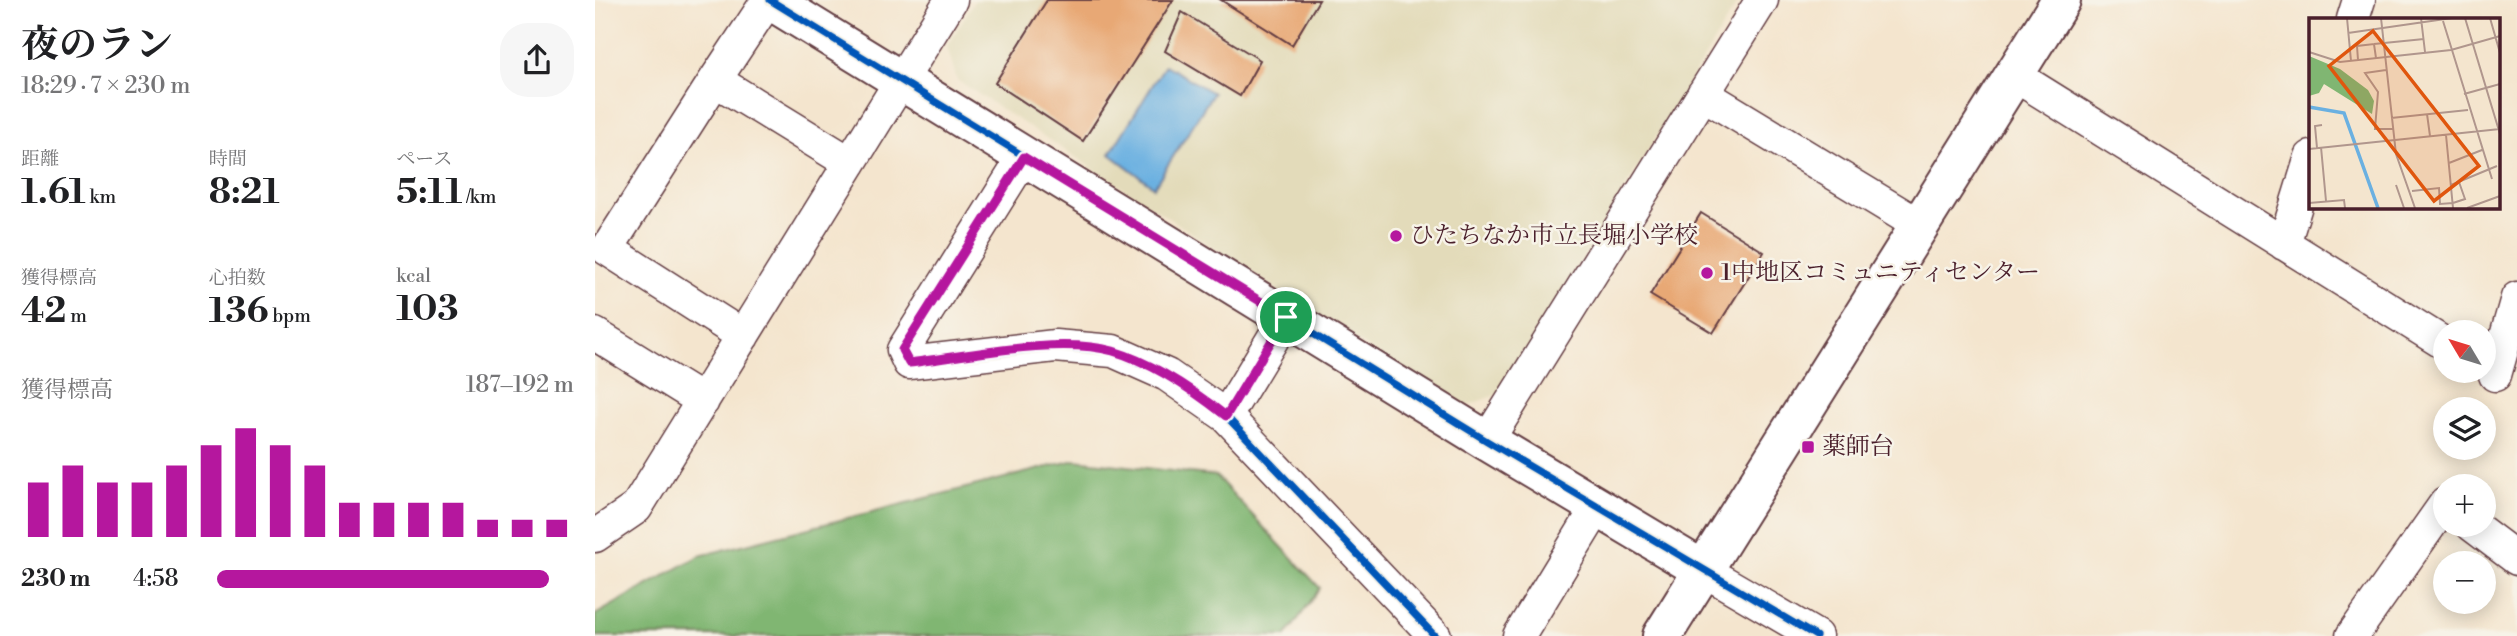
<!DOCTYPE html>
<html lang="ja">
<head>
<meta charset="utf-8">
<style>
  :root { --surface:#fff; --page:#f6f6f6; --text:#202124; --muted:#757577; --accent:#b5179e }
  body { margin:0; font-family:"Libre Bodoni","Noto Serif JP",serif; background:var(--page); color:var(--text); height:100vh; display:flex; flex-direction:column; font-size:26px; white-space:nowrap }
  * { box-sizing:border-box; margin:0 }
  p { font-size:23px; color:var(--muted) }
  .icon { flex:none; width:38px; height:38px; fill:none; stroke:currentColor; stroke-width:2; stroke-linecap:round; stroke-linejoin:round }
  .map { position:relative; flex:1; overflow:hidden }
  .drawer { display:flex; flex-direction:column; background:var(--surface); width:595px }
  .drawer>* { flex:none }
  .needle { width:46px; rotate:308deg }
  .buttons { position:absolute; left:1838px; top:320px; display:grid; gap:14px }
  .buttons a { display:grid; place-items:center; width:63px; height:63px; border-radius:50%; background:var(--surface); box-shadow:0 4px 18px #0003; font-size:35px }
  .pin { position:absolute; display:grid; place-items:center; width:60px; height:60px; color:#fff; margin:-30px; border:4px solid #fff; border-radius:50%; box-shadow:0 2px 7px #0007 }
  .round { display:grid; place-items:center; flex:none; width:74px; height:74px; border-radius:28px; background:var(--page) }
  .head { display:flex; align-items:center; justify-content:space-between; height:119px; padding:0 21px }
  h1 { font-size:38px; font-weight:700; line-height:52px }
  .figures { display:grid; grid-template-columns:repeat(3,1fr); gap:10px; height:119px; padding:7px 21px }
  .figures div { display:grid; align-content:center }
  .figures b { font-size:35px; font-weight:700 }
  .figures small { font-size:19px; font-weight:400 }
  .figures p { font-size:19px }
  .chart { height:196px; padding:14px 21px }
  .chart p { display:flex; justify-content:space-between }
  .chart svg { width:100%; height:126px; margin-top:7px; stroke:var(--accent); stroke-width:6 }
  ul { padding:0 21px; list-style:none; font-size:23px }
  li { display:grid; grid-template-columns:112px 84px 1fr; align-items:center; height:52px }
  li i { height:18px; border-radius:9px; background:var(--accent) }
  main { display:flex; flex:1; min-height:0 }
  .map>svg:first-child { display:block }
  .built { fill:#e3dbba }
  .forest { fill:#80b672; stroke:#656a4e; stroke-width:2 }
  .water { fill:#6ab0e1; stroke:#5a6886; stroke-width:2 }
  .building { fill:#e8a875 }
  .lines { fill:none; stroke-linecap:round; stroke-linejoin:round }
  .street-casing { stroke:#643d43; stroke-width:35 }
  .secondary-casing { stroke:#643d43; stroke-width:42 }
  .street { stroke:#fff; stroke-width:32 }
  .secondary { stroke:#fff; stroke-width:38 }
  .cycleway-casing { stroke:#f7f3e8; stroke-width:11 }
  .cycleway { stroke:#0057b8; stroke-width:7 }
  .route-casing { stroke:#fff; stroke-width:14 }
  .route { stroke:#b5179e; stroke-width:9 }
  .poi-dot { fill:#b5179e; stroke:#f7f3e8; stroke-width:2.5 }
  .labels { text-anchor:middle; dominant-baseline:central; stroke-width:5; stroke-linejoin:round; paint-order:stroke }
  .poi-label { font-size:24px; fill:#4a1f2b; stroke:#f7f3e8; text-anchor:start }
  .inset-river { fill:none; stroke:#6ab0e1; stroke-width:3.5 }
  .inset-road { fill:none; stroke:#b0968d; stroke-width:2 }
  .view { fill:#e0560e; fill-opacity:0.15; stroke:#e0560e; stroke-width:3.5 }
  .inset-edge { fill:none; stroke:#4a1f2b; stroke-width:3.5 }
</style>
</head>
<body>
<main>
<section class="drawer">
<div class="head"><div><h1>夜のラン</h1><p>18:29 · 7 × 230 m</p></div><a class="round"><svg class="icon" aria-label="share" viewBox="0 0 24 24"><path d="M12 15V3M7 8l5-5 5 5M5 13v7h14v-7"/></svg></a></div>
<div class="figures">
<div><p>距離</p><b>1.61<small> km</small></b></div>
<div><p>時間</p><b>8:21</b></div>
<div><p>ペース</p><b>5:11<small> /km</small></b></div>
</div>
<div class="figures">
<div><p>獲得標高</p><b>42<small> m</small></b></div>
<div><p>心拍数</p><b>136<small> bpm</small></b></div>
<div><p>kcal</p><b>103</b></div>
</div>
<div class="chart"><p><span>獲得標高</span>187–192 m</p>
<svg viewBox="0 0 160 44" preserveAspectRatio="none"><path d="M5 44V25M15 44V19M25 44V25M35 44V25M45 44V19M55 44V12M65 44V6M75 44V12M85 44V19M95 44V32M105 44V32M115 44V32M125 44V32M135 44V38M145 44V38M155 44V38"/></svg>
</div>
<ul>
<li><b>230 m</b>4:58<i style="width:93%"></i></li>
</ul>
</section>
<div class="map">
<svg width="1922" height="636" viewBox="0 0 1922 636">
  <rect width="100%" height="100%" fill="#f7f3e8"/>
  <filter id="ink" filterUnits="userSpaceOnUse"><feTurbulence type="fractalNoise" baseFrequency=".0143" numOctaves="2"/><feDisplacementMap in="SourceGraphic" scale="14" xChannelSelector="R" yChannelSelector="G"/><feConvolveMatrix kernelMatrix="1 2 1 2 8 2 1 2 1" color-interpolation-filters="sRGB"/></filter>
  <filter id="wash" filterUnits="userSpaceOnUse"><feTurbulence type="fractalNoise" baseFrequency=".00686" numOctaves="4" result="noise"/><feDisplacementMap in="SourceGraphic" scale="28" xChannelSelector="R" yChannelSelector="G"/><feGaussianBlur stdDeviation="1.57" result="paint"/><feColorMatrix in="noise" values="0 0 0 0 0 0 0 0 0 0 0 0 0 0 0 0 0 1.4 0 .05"/><feComposite in="paint" operator="in"/></filter>
  <g filter="url(#wash)">
    <rect width="100%" height="100%" fill="#f4e5ce"/>
    <path class="built" d="M 380,0 L 1144,0 L 906,393 L 865,408 L 362,80 L 352,46 Z"/>
    <path class="forest" d="M 480,460 L 621,476 L 725,588 L 691,636 L 0,636 L 0,615 L 104,556 Z"/>
    <path class="water" d="M 570,65 L 618,93 L 559,187 L 515,154 Z"/>
    <g id="blocks">
      <path class="building" d="M 452,0 L 578,0 L 488,141 L 400,83 Z
        M 626,0 L 724,0 L 697,45 Z
        M 587,12 L 665,60 L 645,96 L 570,51 Z
        M 1106,213 L 1169,252 L 1118,333 L 1055,295 Z"/>
    </g>
  </g>
  <g filter="url(#ink)">
    <use href="#blocks" fill-opacity="0" stroke="#643d43" stroke-width="2"/>
    <g class="lines">
      <g class="street-casing">
        <path id="street" d="M 1758,19 L 1764,0
          M 1419,75 L 1850,344
          M 120,80 L 173,0
          M 1108,94 L 1324,225
          M 429,157 L 308,350 L 314,363 L 460,346 L 518,351 L 572,375 L 631,416 L 840,636
          M 1689,244 L 1716,157
          M 0,334 L 108,401
          M 148,336 L 12,249 L 120,80 L 255,163
          M 1900,375 L 1922,298
          M 631,416 L 691,317
          M 892,441 L 1167,0
          M 1877,525 L 1922,559
          M 0,536 L 41,508 L 356,0
          M 1108,570 L 1221,636
          M 924,636 L 1002,508
          M 1757,636 L 1850,504"/>
      </g>
      <g class="secondary-casing">
        <path id="secondary" d="M 175,0 L 892,441 L 1108,570
          M 1067,636 L 1466,0"/>
      </g>
      <use href="#street" class="street"/>
      <use href="#secondary" class="secondary"/>
      <g class="cycleway-casing">
        <path id="cycleway" d="M 175,0 L 892,441 L 1221,636
          M 429,157 L 308,350 L 314,363 L 460,346 L 518,351 L 572,375 L 631,416 L 840,636"/>
      </g>
      <use href="#cycleway" class="cycleway"/>
    </g>
  </g>
  <g class="lines" filter="url(#ink)">
    <g class="route-casing">
      <path id="route" d="M 429,157 L 691,317 L 631,416 C 598,390 559,363 518,351 C 463,336 372,356 314,363 L 307,350 Z"/>
    </g>
    <use href="#route" class="route"/>
  </g>
  <g class="poi-dot">
    <circle cx="801" cy="236" r="7"/>
    <circle cx="1112" cy="273" r="7"/>
    <rect x="1206" y="440" width="14" height="14" rx="3.5"/>
  </g>
  <g class="labels">
    <g class="poi-label">
      <text x="815" y="236">ひたちなか市立長堀小学校</text>
      <text x="1126" y="273">1中地区コミュニティセンター</text>
      <text x="1227" y="447">薬師台</text>
    </g>
  </g>
  <g transform="translate(1714 18)">
    <rect width="191" height="191" fill="#f4e5ce"/>
    <path d="M 0,38 L 31,51 L 59,72 L 65,83 L 63,96 L 15,66 L 10,75 L 0,78 Z" fill="#80b672"/>
    <path class="inset-river" d="M 0,89 L 35,95 L 69,190"/>
    <path class="inset-road" d="M 38,0 L 42,43M 72,0 L 87,136 L 106,190M 112,0 L 116,34M 156,0 L 191,116M 181,0 L 191,35M 134,3 L 183,161M 39,15 L 143,0M 65,26 L 115,21M 0,34 L 31,44 L 142,32 L 191,18M 49,42 L 48,28 L 65,26 L 67,40M 77,52 L 56,55 L 69,74 L 66,111 L 84,111M 155,76 L 191,66M 118,96 L 121,118M 82,100 L 159,92M 137,117 L 144,190M 12,129 L 17,183M 8,130 L 6,108 L 13,107M 0,131 L 191,111M 140,145 L 173,132M 87,167 L 95,190M 142,167 L 188,148M 103,173 L 130,170 L 131,186 L 144,185 L 156,181 L 150,164M 0,185 L 35,182 L 36,190M 158,190 L 191,178"/>
    <path class="view" d="M 64,13 L 170,148 L 125,183 L 20,48 Z"/>
    <rect width="191" height="191" class="inset-edge"/>
  </g>
</svg>
<div class="buttons">
<a><svg class="needle" viewBox="-14 -14 28 28"><path d="M0-13l5 13h-10z" fill="#e53935"/><path d="M0 13l5-13h-10z" fill="#757577"/></svg></a>
<a><svg class="icon" aria-label="layers" viewBox="0 0 24 24"><path d="M12 4l9 5-9 5-9-5zM3 14l9 5 9-5"/></svg></a>
<a>+</a>
<a>−</a>
</div>
<div class="pin" style="left:691px;top:317px;background:#1e9e55"><svg class="icon" aria-label="arrive" viewBox="0 0 24 24"><path d="M6 21V4h12l-3 4 3 4H6"/></svg></div>
</div>
</main>
</body>
</html>
